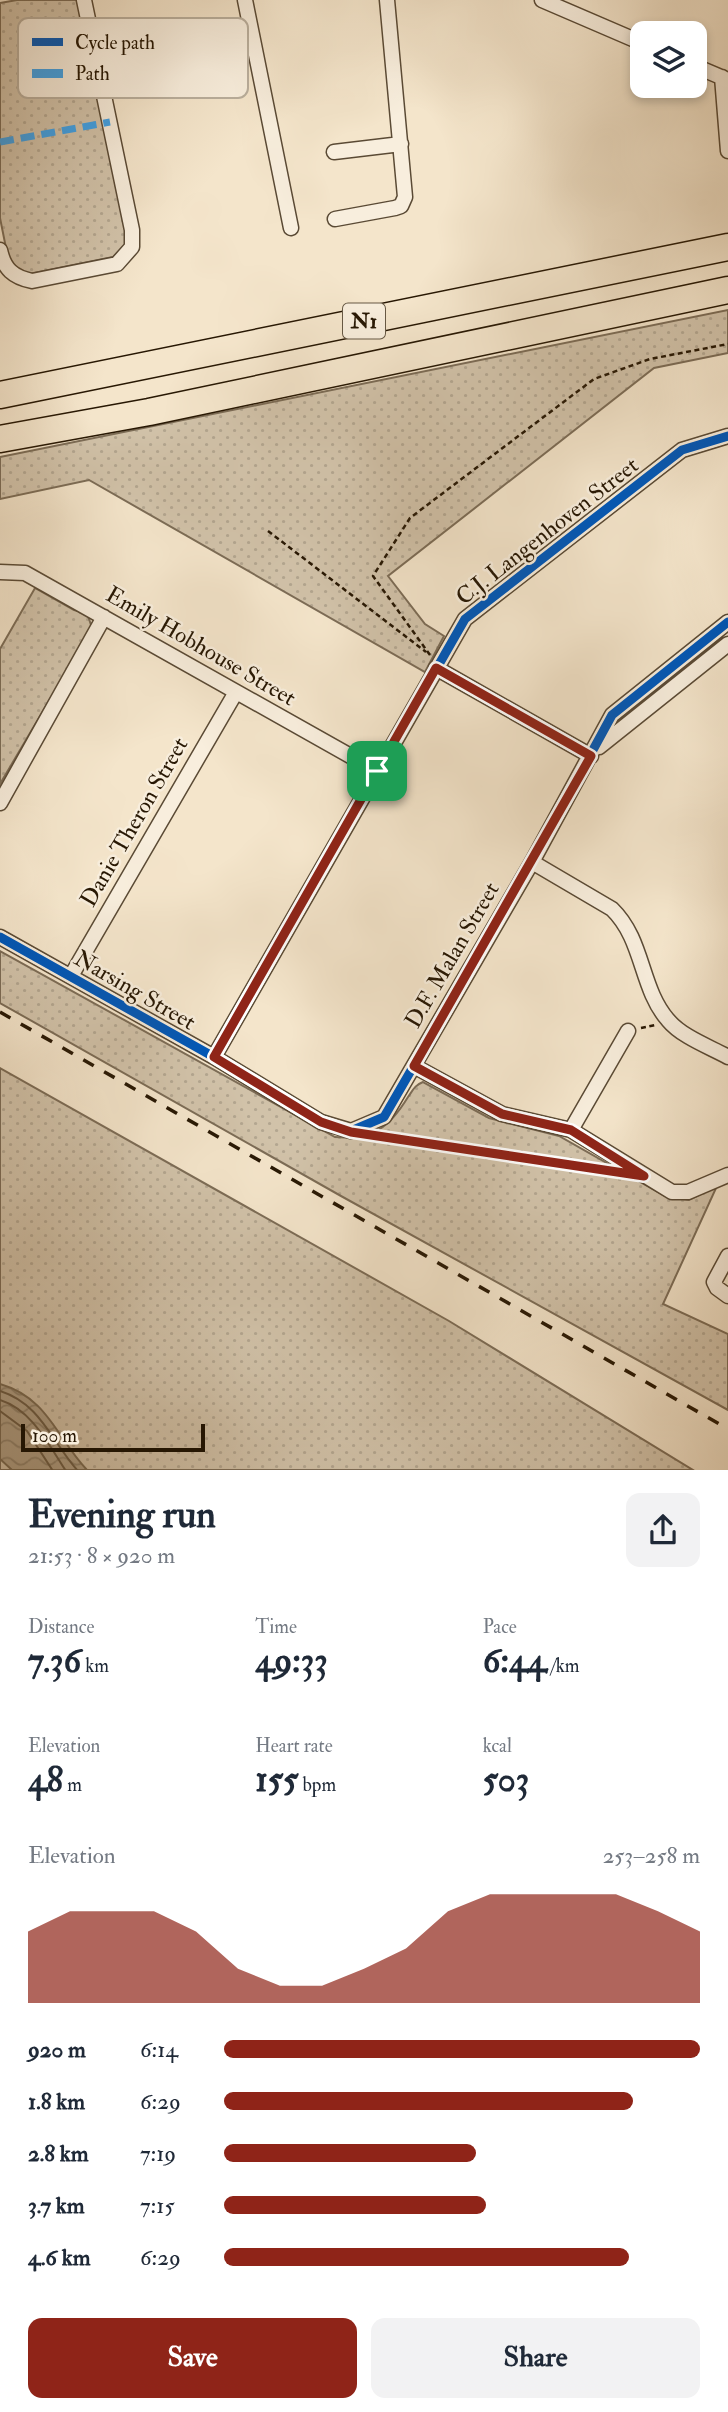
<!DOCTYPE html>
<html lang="en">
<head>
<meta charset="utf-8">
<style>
  :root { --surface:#fff; --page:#f2f2f3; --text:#1f2937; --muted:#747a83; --accent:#8f2418 }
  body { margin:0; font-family:"IM FELL Double Pica",serif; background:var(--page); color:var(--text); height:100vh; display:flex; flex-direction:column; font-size:26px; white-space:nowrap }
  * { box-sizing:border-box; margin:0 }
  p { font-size:23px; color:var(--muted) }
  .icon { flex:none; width:38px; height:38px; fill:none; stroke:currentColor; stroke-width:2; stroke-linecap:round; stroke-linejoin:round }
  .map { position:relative; height:1470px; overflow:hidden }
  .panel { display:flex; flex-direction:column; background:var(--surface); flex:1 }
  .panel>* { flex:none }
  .tools { position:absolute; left:630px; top:21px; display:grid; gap:14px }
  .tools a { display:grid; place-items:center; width:77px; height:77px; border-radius:14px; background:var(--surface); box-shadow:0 4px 10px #0003; font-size:35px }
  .scale { position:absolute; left:21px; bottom:18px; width:184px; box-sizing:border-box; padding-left:7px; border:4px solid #271703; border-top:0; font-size:19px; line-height:24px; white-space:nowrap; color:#271703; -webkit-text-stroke:5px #f8eedd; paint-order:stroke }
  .pin { position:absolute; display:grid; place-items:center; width:60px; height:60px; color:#fff; margin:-30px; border-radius:14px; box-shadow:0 4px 10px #0006 }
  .round { display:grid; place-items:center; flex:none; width:74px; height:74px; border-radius:14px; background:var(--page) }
  .overview { display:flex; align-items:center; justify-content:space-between; height:119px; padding:0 28px }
  h1 { font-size:38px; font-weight:700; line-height:52px }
  .stats { display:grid; grid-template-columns:repeat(3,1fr); gap:10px; height:119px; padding:7px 28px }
  .stats div { display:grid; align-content:center }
  .stats b { font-size:35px; font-weight:700 }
  .stats small { font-size:19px; font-weight:400 }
  .stats p { font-size:19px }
  .chart { height:196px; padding:14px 28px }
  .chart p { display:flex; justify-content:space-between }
  .chart svg { width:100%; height:126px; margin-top:7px; fill:var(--accent); opacity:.7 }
  .primary-button { display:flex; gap:14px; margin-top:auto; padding:14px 28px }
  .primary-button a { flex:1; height:80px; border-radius:14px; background:var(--accent); color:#fff; font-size:28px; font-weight:700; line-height:80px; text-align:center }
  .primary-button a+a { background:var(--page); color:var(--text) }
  ul { padding:0 28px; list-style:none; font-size:23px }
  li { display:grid; grid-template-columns:112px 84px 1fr; align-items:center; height:52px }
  li i { height:18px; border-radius:9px; background:var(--accent) }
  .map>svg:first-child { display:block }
  .grass { fill:url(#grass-dots); stroke:#7c6c56; stroke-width:2 }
  .water { fill:url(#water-waves); stroke:#786952; stroke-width:2 }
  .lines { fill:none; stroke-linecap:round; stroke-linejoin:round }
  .shore { stroke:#6a5b45; stroke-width:2 }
  .minor-casing { stroke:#5a4a35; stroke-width:17 }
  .motorway-casing { stroke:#271703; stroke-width:29 }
  .path { stroke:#271703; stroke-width:2.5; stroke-dasharray:5 3.5; stroke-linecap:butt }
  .minor { stroke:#f8eedd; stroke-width:14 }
  .motorway { stroke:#f4e5cb; stroke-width:26 }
  .rail { stroke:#271703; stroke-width:3.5; stroke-dasharray:12 12; stroke-linecap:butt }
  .quiet { stroke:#3ea2e9; stroke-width:7; stroke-dasharray:14 7; stroke-linecap:butt }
  .cycleway-casing { stroke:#f8eedd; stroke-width:13 }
  .cycleway { stroke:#0057b8; stroke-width:9 }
  .route-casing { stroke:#fff; stroke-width:14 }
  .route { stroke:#8f2418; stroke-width:9 }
  .labels { text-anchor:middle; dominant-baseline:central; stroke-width:5; stroke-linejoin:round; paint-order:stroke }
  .shield { fill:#f8eedd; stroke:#665844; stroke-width:2 }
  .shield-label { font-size:21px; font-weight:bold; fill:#271703 }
  .street-label { font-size:23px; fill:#271703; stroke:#f8eedd }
  .key { fill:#f8eedd; stroke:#b9ae9c; stroke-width:2 }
  .key-label { font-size:19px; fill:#271703 }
</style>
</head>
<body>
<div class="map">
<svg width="728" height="1471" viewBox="0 0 728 1471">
  <defs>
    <pattern id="grass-dots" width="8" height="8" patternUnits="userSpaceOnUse" patternTransform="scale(1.75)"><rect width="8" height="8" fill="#d1c2a9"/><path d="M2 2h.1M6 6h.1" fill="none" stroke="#b3a690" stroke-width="1.8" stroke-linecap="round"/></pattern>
    <pattern id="water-waves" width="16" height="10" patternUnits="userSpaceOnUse" patternTransform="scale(1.75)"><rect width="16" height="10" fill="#ae9f87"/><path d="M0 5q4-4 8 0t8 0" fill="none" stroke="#8e816c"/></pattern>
  </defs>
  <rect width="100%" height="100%" fill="#f4e5cb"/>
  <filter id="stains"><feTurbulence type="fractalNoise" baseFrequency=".00286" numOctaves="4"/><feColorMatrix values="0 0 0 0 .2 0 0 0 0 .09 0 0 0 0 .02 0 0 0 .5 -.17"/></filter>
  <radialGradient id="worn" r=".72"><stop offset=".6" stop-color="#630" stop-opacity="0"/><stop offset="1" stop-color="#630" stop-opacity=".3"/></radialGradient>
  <path class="grass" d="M 17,0 L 78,0 L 127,233 L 125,245 L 113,257 L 29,274 L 17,270 L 8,258 L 0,218 L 0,3 Z
    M 728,310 L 728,353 L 654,368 L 388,576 L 425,624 L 444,636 L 425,672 L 89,480 L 0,499 L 0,457 Z
    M 35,588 L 74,610 L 87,613 L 92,628 L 0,784 L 0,649 Z
    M 0,951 L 335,1137 C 373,1140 389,1128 408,1097 C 413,1090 415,1085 423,1082 L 489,1118 L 559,1136 L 665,1196 L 689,1200 L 717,1186 L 663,1304 L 728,1334 L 728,1410 L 341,1196 L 0,1003 Z
    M 0,1068 L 449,1321 L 693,1470 L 0,1470 Z"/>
  <path class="water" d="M 0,1384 C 48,1398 56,1437 87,1470 L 12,1470 L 0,1459 Z"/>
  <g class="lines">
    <path class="shore" d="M 0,1391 C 41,1404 51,1441 78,1471
      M 0,1400 C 32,1410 48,1444 66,1471
      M 0,1411 L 27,1431 L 53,1471"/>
    <g class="minor-casing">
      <path id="minor" d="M 245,0 L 291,228
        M 542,0 L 642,43
        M 695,66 L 728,80
        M 722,77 L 728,151
        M 334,152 L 401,144
        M 335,219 L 395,208 L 401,206 L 405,197 L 387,0
        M 0,250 C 4,269 13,277 32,281 L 117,264 L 132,247 L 132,230 L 84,0
        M 0,572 L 25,573 L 377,771
        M 436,668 L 591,756
        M 599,747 L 728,644
        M 0,803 L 104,617
        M 532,862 L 612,909 C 644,940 640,988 668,1020 C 682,1037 710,1047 728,1057
        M 0,937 L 214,1057 L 321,1122 L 351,1131 L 384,1117 L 532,862 L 612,715 L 728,622
        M 71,976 L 236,692
        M 214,1057 L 465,619 L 682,450 L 728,436
        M 414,1066 L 502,1114 L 571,1130 L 672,1192 L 688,1192 L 728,1175
        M 571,1130 L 628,1031
        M 728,1256 L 714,1282 L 717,1288 L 728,1296"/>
    </g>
    <g class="motorway-casing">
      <path id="motorway" d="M 0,395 L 728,247
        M 0,439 L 149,412 L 728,290"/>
    </g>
    <path class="path" d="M 268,531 L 426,652
      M 430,655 L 373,576 L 410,518 L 594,379 L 650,359 L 728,344
      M 641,1028 L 655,1025
      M 375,1135 L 611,1171"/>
    <use href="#minor" class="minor"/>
    <use href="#motorway" class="motorway"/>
    <path class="rail" d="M 0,1012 L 728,1429"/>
    <path class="quiet" d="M 0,142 L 110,122"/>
    <g class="cycleway-casing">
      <path id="cycleway" d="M 0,937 L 214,1057 L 321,1122 L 351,1131 L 384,1117 L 532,862 L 612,715 L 728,622
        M 214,1057 L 465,619 L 682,450 L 728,436"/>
    </g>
    <use href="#cycleway" class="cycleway"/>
  </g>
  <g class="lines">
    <g class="route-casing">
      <path id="route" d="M 436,668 L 591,756 L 414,1066 L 502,1114 L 571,1130 L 644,1176 L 351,1132 L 321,1122 L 214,1057 Z"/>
    </g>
    <use href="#route" class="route"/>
  </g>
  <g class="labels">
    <rect class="shield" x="343" y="303.5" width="42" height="35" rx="5"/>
    <g class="shield-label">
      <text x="364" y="321">N1</text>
    </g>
    <g class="street-label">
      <text transform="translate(547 531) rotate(-38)">C.J. Langenhoven Street</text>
      <text transform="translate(201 646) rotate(30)">Emily Hobhouse Street</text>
      <text transform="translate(134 822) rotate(-60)">Danie Theron Street</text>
      <text transform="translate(452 955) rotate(-60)">D.F. Malan Street</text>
      <text transform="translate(135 990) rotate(30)">Narsing Street</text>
    </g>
  </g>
  <rect x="18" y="18" width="230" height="80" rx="10" class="key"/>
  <rect x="32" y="38" width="31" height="8" fill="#0057b8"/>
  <rect x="32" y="69" width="31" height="9" fill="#3ea2e9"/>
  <g class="key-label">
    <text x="75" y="49">Cycle path</text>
    <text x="75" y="80">Path</text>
  </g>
  <rect width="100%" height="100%" filter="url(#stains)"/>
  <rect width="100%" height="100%" fill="url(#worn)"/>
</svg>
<div class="tools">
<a><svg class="icon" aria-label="layers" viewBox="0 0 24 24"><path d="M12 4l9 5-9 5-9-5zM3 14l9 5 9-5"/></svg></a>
</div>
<div class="scale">100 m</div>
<div class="pin" style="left:377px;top:771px;background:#1e9e55"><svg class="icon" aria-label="arrive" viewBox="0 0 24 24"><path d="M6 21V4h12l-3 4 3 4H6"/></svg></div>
</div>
<section class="panel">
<div class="overview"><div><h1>Evening run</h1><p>21:53 · 8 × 920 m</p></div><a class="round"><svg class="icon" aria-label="share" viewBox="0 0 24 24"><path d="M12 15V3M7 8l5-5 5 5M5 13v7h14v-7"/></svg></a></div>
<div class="stats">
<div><p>Distance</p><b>7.36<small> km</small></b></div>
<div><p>Time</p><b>49:33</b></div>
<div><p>Pace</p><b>6:44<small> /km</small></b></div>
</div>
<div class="stats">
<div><p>Elevation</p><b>48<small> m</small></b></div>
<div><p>Heart rate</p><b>155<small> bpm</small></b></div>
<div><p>kcal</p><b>503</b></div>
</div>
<div class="chart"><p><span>Elevation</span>253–258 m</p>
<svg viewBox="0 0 160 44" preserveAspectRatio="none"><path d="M0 44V19L10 12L20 12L30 12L40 19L50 32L60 38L70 38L80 32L90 25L100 12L110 6L120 6L130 6L140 6L150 12L160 19V44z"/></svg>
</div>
<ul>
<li><b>920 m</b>6:14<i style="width:100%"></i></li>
<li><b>1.8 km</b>6:29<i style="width:86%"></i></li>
<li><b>2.8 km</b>7:19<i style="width:53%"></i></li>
<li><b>3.7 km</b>7:15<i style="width:55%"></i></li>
<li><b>4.6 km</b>6:29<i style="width:85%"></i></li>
</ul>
<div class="primary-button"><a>Save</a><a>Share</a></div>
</section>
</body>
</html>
